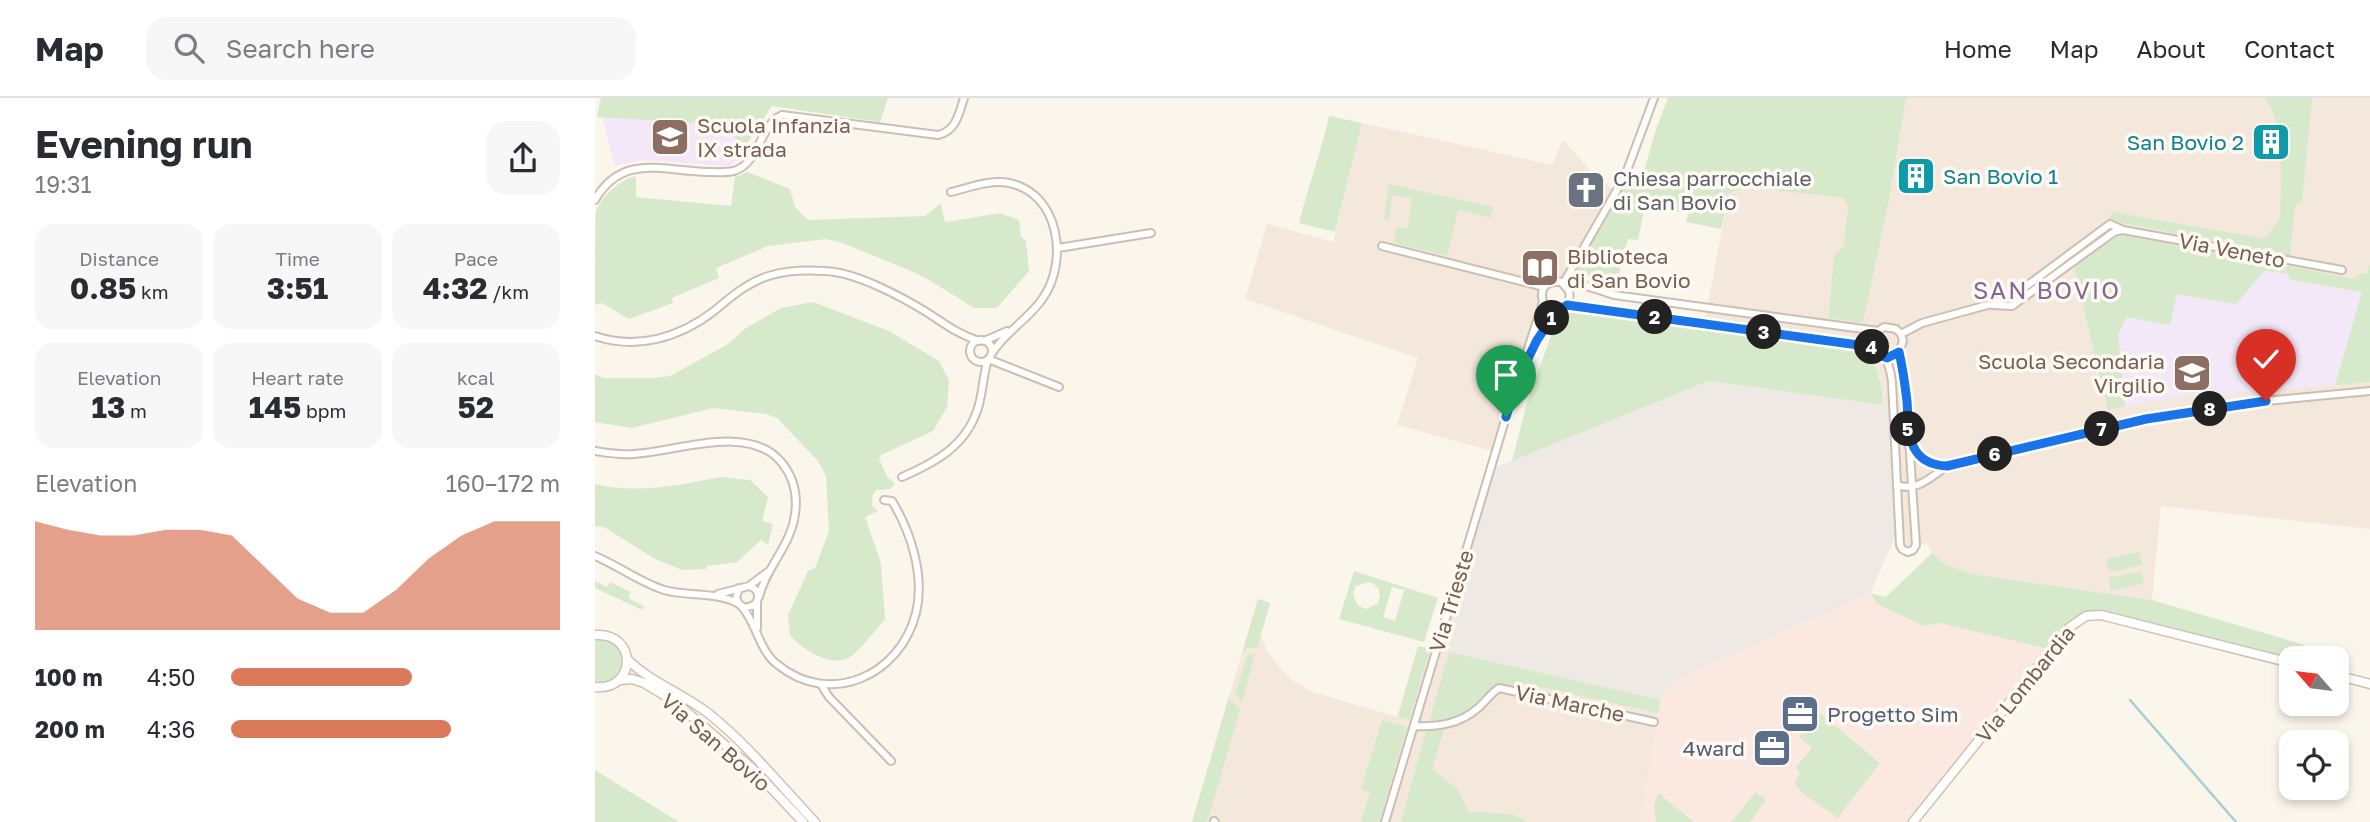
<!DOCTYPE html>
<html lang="en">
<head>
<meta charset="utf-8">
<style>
  :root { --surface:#fff; --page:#f7f7f7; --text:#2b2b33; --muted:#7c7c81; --line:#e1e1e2; --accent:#db795b }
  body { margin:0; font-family:"Golos Text",sans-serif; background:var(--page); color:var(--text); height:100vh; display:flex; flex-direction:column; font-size:26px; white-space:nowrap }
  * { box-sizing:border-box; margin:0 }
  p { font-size:23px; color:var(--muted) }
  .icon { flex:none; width:38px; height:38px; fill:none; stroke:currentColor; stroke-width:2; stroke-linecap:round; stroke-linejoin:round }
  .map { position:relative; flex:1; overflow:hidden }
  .side { display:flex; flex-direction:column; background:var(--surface); width:595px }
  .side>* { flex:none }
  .needle { width:46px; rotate:298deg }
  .tools { position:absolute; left:1684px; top:548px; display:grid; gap:14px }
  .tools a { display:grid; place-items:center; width:70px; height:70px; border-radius:14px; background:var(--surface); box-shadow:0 4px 10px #0003; font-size:35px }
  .pin { position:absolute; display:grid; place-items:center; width:60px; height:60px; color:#fff; margin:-72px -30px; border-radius:50% 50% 50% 0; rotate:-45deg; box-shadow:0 0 7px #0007 }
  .pin .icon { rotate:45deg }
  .km { position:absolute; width:35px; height:35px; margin:-18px; border-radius:50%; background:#222; color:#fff; font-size:19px; line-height:35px; text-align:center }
  .round { display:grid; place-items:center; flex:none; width:74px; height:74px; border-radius:21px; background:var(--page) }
  .head { display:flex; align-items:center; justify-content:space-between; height:119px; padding:0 35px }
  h1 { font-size:38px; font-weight:700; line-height:52px }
  .figures { display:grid; grid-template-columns:repeat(3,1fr); gap:10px; height:119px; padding:7px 35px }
  .figures div { display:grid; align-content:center; border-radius:18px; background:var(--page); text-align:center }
  .figures b { font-size:30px; font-weight:700 }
  .figures small { font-size:19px; font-weight:400 }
  .figures p { font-size:19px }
  .chart { height:196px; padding:14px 35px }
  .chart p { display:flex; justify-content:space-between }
  .chart svg { width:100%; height:126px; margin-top:7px; fill:var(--accent); opacity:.7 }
  ul { padding:0 35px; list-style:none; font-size:23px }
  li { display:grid; grid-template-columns:112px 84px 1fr; align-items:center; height:52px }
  li i { height:18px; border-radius:9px; background:var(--accent) }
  header { display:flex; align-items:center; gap:42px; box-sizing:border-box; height:98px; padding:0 35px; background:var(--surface); border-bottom:2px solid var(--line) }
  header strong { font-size:33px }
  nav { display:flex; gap:38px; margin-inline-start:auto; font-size:24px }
  .search { width:490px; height:63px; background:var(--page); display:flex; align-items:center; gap:18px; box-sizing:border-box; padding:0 24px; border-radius:21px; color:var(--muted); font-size:26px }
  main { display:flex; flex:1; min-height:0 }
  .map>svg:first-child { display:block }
  .residential { fill:#f3e8db }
  .commercial { fill:#fbe9e1 }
  .industrial { fill:#eee9e4 }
  .education { fill:#f3e8f8 }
  .green { fill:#d7e9cb; fill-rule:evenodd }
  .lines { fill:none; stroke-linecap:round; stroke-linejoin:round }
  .stream { stroke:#a8ced5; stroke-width:2.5 }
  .street-casing { stroke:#cdbeb2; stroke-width:10 }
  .secondary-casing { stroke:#d3c0b2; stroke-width:11 }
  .street { stroke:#fff; stroke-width:6 }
  .secondary { stroke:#fff; stroke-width:8 }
  .route-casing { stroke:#fff; stroke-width:14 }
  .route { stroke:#1a73e8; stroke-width:9 }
  .labels { text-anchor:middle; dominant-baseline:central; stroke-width:7; stroke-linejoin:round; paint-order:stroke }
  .education-label { font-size:21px; fill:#785e54; stroke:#fefaf3; text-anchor:start }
  .culture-label { font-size:21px; fill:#0d838f; stroke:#fefaf3; text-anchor:end }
  .worship-label { font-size:21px; fill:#5b616d; stroke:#fefaf3; text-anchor:start }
  .street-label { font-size:21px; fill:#765e50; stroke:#fefaf3 }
  .service-label { font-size:21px; fill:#4e5e75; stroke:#fefaf3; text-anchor:start }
  .quarter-label { font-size:24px; letter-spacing:2px; fill:#836891; stroke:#fefaf3 }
</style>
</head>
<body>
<header>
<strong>Map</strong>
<div class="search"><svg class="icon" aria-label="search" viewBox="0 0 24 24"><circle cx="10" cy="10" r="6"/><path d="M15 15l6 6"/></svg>Search here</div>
<nav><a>Home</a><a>Map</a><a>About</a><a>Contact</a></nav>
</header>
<main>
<section class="side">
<div class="head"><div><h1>Evening run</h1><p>19:31</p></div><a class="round"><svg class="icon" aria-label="share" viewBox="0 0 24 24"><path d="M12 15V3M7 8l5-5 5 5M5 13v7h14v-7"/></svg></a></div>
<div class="figures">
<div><p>Distance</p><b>0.85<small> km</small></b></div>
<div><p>Time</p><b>3:51</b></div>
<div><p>Pace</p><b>4:32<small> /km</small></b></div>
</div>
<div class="figures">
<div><p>Elevation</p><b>13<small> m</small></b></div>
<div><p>Heart rate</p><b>145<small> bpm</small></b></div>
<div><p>kcal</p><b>52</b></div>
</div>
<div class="chart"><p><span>Elevation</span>160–172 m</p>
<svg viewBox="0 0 160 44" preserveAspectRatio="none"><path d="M0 44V6L10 9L20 11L30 11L40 9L50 9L60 11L70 22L80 33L90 38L100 38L110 30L120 19L130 11L140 6L150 6L160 6V44z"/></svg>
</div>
<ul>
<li><b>100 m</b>4:50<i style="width:55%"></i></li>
<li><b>200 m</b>4:36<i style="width:67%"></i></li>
</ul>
</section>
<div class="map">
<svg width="1775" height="724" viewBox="0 0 1775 724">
  <rect width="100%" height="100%" fill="#fbf6ec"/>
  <path class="residential" d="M 1311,0 L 1775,0 L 1775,431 L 1566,408 L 1557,502 L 1377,476 L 1349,466 L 1337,455 L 1332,446 L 1321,447 L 1319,451 L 1309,453 L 1302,435 L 1295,309 L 1288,307 L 1285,278 L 1108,231 L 1134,96 L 1148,89 L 1250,100 L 1253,110 L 1248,149 L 1239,158 L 1233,219 L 1268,225 L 1294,102 Z
    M 767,25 L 957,67 L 968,42 L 998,75 L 1019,93 L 967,183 L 963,182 L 945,194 L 945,204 L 898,353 L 802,327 L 823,260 L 650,201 L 672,126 L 738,144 Z
    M 663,501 L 675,505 L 666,537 L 671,551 L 685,570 L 698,583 L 718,594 L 802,619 L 823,548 L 1066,602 L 1044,724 L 597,724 Z"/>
  <path class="commercial" d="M 1275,495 L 1282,506 L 1345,525 L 1453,551 L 1315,724 L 1044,724 L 1063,615 L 1066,602 L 1080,582 Z"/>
  <path class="industrial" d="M 1113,283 L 1295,308 L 1302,435 L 1275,495 L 1080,582 L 1066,602 L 845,553 L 899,370 Z"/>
  <path class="education" d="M 7,19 L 100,25 L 125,30 L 155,51 L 137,67 L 129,68 L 47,62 L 20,68 Z
    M 1669,172 L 1692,176 L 1697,183 L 1767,194 L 1740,287 L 1650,294 L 1605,301 L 1597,296 L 1530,308 L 1523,237 L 1531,219 L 1581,196 L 1641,206 Z"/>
  <path class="green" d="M 6,0 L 293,0 L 285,24 L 177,8 L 151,47 L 125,30 L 100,25 L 2,19 Z
    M 1073,0 L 1311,0 L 1294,102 L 1268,225 L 1233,220 L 1239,158 L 1248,149 L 1253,110 L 1249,100 L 1148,89 L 1134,96 L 1126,131 L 1091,124 L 1093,116 L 1050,108 L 1043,142 L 1033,141 L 1022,184 L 986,176 L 982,171 L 1036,77 L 1049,73 L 1061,31 Z
    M 1670,0 L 1717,0 L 1707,104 L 1700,107 L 1695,158 L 1513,122 L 1518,114 L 1670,141 L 1685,120 L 1686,91 L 1685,36 L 1677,12 Z
    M 734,18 L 767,25 L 740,134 L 704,125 C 713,89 726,54 734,18 Z
    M 152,74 L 195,91 L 200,109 L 213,122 L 330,118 L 346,105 L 349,122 L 352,124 L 405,115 L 424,122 L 426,139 L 431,143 L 434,173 L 402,210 L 379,210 L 336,183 L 314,172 L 247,145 L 231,141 L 173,148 L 121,170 L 124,180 L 77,200 L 78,205 L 34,221 L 7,205 L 0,207 C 0,190 0,124 1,113 C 8,97 24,82 41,78 L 41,99 L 136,108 L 140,79 Z
    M 794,86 L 898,109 L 896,120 L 863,112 L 852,158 L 799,145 L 801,129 L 813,130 L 817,100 L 797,97 L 794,122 L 789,121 Z
    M 1522,136 L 1760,181 L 1766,175 L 1772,176 L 1775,166 L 1775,284 L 1740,287 L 1767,194 L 1697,182 L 1692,176 L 1670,172 L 1641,206 L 1582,196 L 1575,227 L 1531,219 L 1523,237 L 1530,308 L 1513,312 L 1479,169 Z
    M 218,204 L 294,233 L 344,263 L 354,282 L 352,309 L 338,333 L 286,357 L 284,361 L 293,380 L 300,386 L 295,391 L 282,392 L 278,396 L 277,407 L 283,413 L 270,419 L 286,465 L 290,521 C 283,529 263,555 255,559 C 235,570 209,552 195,538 L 193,517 L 213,473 L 220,470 L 234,433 L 231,378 L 223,363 L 182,320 L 171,316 L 118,310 L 37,330 L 0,324 L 0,276 L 9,280 L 59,280 L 75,278 L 133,246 L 151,230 L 186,210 Z
    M 979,211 L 1263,251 C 1284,264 1287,285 1288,307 L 1113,283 L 917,363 L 931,308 L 959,229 L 963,221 Z
    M 126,379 L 155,382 L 173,399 L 167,423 L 178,426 L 173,447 L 166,442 L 142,464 L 112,468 L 111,471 L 87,472 L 60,461 L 9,429 L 0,428 L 0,386 C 43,396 84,387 126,379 Z
    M 1544,454 L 1547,467 L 1514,474 L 1511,461 Z
    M 1337,455 L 1349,466 L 1377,476 L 1557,502 L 1710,547 L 1684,558 L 1513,514 C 1482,508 1470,530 1453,551 L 1345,525 L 1329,528 L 1282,506 L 1275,495 L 1291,499 Z
    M 759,473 L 843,500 L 829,544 L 744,521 ZM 774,484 C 784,487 787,495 783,505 L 772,511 L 763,508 L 758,497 L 761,488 ZM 797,489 L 809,492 L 800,523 L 788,519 Z
    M 1546,473 L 1549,485 L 1516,493 L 1513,480 Z
    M 0,483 L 12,489 L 15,484 L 36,494 L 33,500 L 49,508 L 47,512 L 0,490 Z
    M 663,501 L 675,505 L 662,550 L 653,550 L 647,555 Z
    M 6,540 C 39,546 33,589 0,585 L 0,541 Z
    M 823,548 L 835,551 L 814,622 L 803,619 Z
    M 854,554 L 1066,602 L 1063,615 L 928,585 L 925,590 L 903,586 L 872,613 L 855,621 L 834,624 Z
    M 653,556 L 660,556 L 647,604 L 640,596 Z
    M 634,598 L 636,603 L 645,611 L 615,715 L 611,724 L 597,724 Z
    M 1225,615 L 1285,665 L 1243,720 L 1207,695 L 1199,684 L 1205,676 L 1201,669 L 1217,650 L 1204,639 Z
    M 787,622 L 812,629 L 784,724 L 766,724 L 775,694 L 766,691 Z
    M 849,631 L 837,671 L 863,692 L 874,714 L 917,716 L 933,724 L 806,724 L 831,633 Z
    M 0,672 L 84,724 L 0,724 Z
    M 1161,694 L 1171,702 L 1155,724 L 1136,724 Z
    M 1063,695 L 1099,724 L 1061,724 L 1059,708 Z"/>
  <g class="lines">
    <path class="stream" d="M 1535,602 L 1641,724"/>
    <g class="street-casing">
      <path id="street" d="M 356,94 C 373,90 396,81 414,85 C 464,95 474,162 448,200 C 434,221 411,233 397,255
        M 0,102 C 27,55 68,73 112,74 C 120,74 130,75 139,73 C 166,64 164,27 187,17 L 343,37 C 361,33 364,16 369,0
        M 787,148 L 949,189
        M 463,150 L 556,135
        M 968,186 L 1030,78 L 1059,0
        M 972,207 L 1278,249
        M 1398,207 L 1417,208 L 1519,134 L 1527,132
        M 1306,236 L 1327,225 L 1396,206 L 1418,198 L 1515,126 L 1528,132 L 1747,172
        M 0,238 C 42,252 84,240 119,213 C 137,198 154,183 177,177 C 193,172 213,172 230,173 C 261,174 307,199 333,215 C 350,226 364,237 384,243
        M375 253a11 11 0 1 1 22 0a11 11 0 1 1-22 0Z
        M 389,243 L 412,233
        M 932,262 L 962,213 C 972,210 976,203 974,193 L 968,186
        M 1314,341 L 1321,447 L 1318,452 L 1313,454 L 1307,451 L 1305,447 L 1297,284 C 1296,277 1295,267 1290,261 C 1288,258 1283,257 1281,254 C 1273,244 1280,234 1289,229 L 1301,231 L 1306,236 L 1308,243 L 1304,254 L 1308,274 L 1314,341 C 1322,357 1333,367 1352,368
        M 0,353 C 12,355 25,357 38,356 C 82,354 154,324 187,365 C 199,380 203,396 200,416 C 196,448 171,469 164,499
        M 307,379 C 341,364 371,348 383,310 C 388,294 388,277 393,261 L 464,289
        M 1302,387 C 1322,394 1336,379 1352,368 L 1551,321 L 1671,303 L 1775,293
        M 0,458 C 24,468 44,484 69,492 C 93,499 121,493 144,506
        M 154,488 L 174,473
        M 123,496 L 154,488 C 164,491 166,500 159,507 L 150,510 L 144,506 L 141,500 L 144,490
        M 162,506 L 162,530
        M 147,509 C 162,526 164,553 183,567 C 235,609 305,578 321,515 C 330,478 316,434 297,403 L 289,402
        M 227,588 L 234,599 L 296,663
        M 819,628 C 843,629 865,626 883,610 C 891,603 896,595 904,590 L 1059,624
        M 619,723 L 620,724
        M 790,724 L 911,319 L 948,204 C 938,166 1003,192 1019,197 L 1283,233"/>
    </g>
    <g class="secondary-casing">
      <path id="secondary" d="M 0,537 C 43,534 42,593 0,589
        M 32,561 C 55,584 87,595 113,615 C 152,646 185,687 220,724
        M 1741,577 L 1775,586
        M 25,582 L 37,581 L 49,585 L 79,603 L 159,672 L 208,724
        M 1318,724 L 1475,529 L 1491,518 L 1506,517 L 1696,565"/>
    </g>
    <use href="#street" class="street"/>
    <use href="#secondary" class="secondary"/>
  </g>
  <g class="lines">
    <g class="route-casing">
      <path id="route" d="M 911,319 L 922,283 L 942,242 L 962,213 L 972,207 L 1278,249 L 1283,256 L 1292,260 L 1304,254 C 1308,271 1310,287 1312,303 C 1314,333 1311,366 1352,368 L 1551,321 L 1671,303"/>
    </g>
    <use href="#route" class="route"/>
  </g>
  <defs>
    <g id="school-square" transform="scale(2.0125)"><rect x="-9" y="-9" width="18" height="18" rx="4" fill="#8d6e63" stroke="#fefaf3"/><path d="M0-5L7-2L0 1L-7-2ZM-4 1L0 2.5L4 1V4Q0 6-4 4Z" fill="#fff"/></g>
    <g id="building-square" transform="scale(2.0125)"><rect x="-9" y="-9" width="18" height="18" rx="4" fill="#0f9aa8" stroke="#fefaf3"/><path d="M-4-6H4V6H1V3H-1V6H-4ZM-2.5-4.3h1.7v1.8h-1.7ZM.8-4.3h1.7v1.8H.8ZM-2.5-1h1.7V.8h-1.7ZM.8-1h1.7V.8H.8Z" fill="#fff"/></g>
    <g id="church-square" transform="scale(2.0125)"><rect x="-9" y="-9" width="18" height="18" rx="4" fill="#6b7280" stroke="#fefaf3"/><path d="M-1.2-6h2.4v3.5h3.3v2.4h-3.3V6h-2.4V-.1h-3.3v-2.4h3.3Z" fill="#fff"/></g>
    <g id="library-square" transform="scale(2.0125)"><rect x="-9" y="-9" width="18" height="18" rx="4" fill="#8d6e63" stroke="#fefaf3"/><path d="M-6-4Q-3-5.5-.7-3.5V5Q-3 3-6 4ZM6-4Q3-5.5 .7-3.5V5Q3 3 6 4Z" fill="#fff"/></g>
    <g id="office-square" transform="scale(2.0125)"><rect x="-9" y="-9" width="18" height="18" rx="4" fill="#5c6f8a" stroke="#fefaf3"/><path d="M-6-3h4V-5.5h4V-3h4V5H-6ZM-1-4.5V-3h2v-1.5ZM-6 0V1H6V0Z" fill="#fff"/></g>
  </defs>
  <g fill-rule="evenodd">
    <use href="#school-square" x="75" y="39"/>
    <use href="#building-square" x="1676" y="44"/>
    <use href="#building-square" x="1321" y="78"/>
    <use href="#church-square" x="991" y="92"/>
    <use href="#library-square" x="945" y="170"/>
    <use href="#school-square" x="1597" y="275"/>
    <use href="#office-square" x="1205" y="616"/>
    <use href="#office-square" x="1177" y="650"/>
  </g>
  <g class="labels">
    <g class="education-label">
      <text x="102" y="27">Scuola Infanzia<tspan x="102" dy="24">IX strada</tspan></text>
      <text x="972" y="158">Biblioteca<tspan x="972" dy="24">di San Bovio</tspan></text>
      <text x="1570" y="263" text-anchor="end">Scuola Secondaria<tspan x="1570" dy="24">Virgilio</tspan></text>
    </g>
    <g class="culture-label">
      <text x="1649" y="44">San Bovio 2</text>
      <text x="1348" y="78" text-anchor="start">San Bovio 1</text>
    </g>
    <g class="worship-label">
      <text x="1018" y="80">Chiesa parrocchiale<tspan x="1018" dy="24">di San Bovio</tspan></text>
    </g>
    <g class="street-label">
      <text transform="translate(1637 152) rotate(11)">Via Veneto</text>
      <text transform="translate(856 503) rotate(-73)">Via Trieste</text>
      <text transform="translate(1430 586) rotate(-51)">Via Lombardia</text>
      <text transform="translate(975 605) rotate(12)">Via Marche</text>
      <text transform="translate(121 644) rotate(41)">Via San Bovio</text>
    </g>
    <g class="service-label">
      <text x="1232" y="616">Progetto Sim</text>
      <text x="1150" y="650" text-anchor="end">4ward</text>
    </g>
    <g class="quarter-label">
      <text x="1452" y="191">SAN BOVIO</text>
    </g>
  </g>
</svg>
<div class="tools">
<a><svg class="needle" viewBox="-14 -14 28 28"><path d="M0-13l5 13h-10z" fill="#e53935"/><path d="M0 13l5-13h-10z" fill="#7c7c81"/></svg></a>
<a><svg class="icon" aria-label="locate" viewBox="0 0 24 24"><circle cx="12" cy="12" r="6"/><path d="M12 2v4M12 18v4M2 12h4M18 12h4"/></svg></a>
</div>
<div class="pin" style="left:911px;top:319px;background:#1e9e55"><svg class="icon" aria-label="arrive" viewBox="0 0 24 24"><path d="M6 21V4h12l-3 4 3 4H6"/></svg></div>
<div class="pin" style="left:1671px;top:303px;background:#d93025"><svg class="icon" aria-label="check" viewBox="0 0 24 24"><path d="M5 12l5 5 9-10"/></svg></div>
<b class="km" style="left:957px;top:220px">1</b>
<b class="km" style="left:1060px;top:219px">2</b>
<b class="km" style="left:1169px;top:234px">3</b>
<b class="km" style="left:1277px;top:249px">4</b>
<b class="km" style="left:1313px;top:331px">5</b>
<b class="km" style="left:1400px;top:356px">6</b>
<b class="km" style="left:1507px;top:331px">7</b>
<b class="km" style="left:1615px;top:311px">8</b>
</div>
</main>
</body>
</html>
